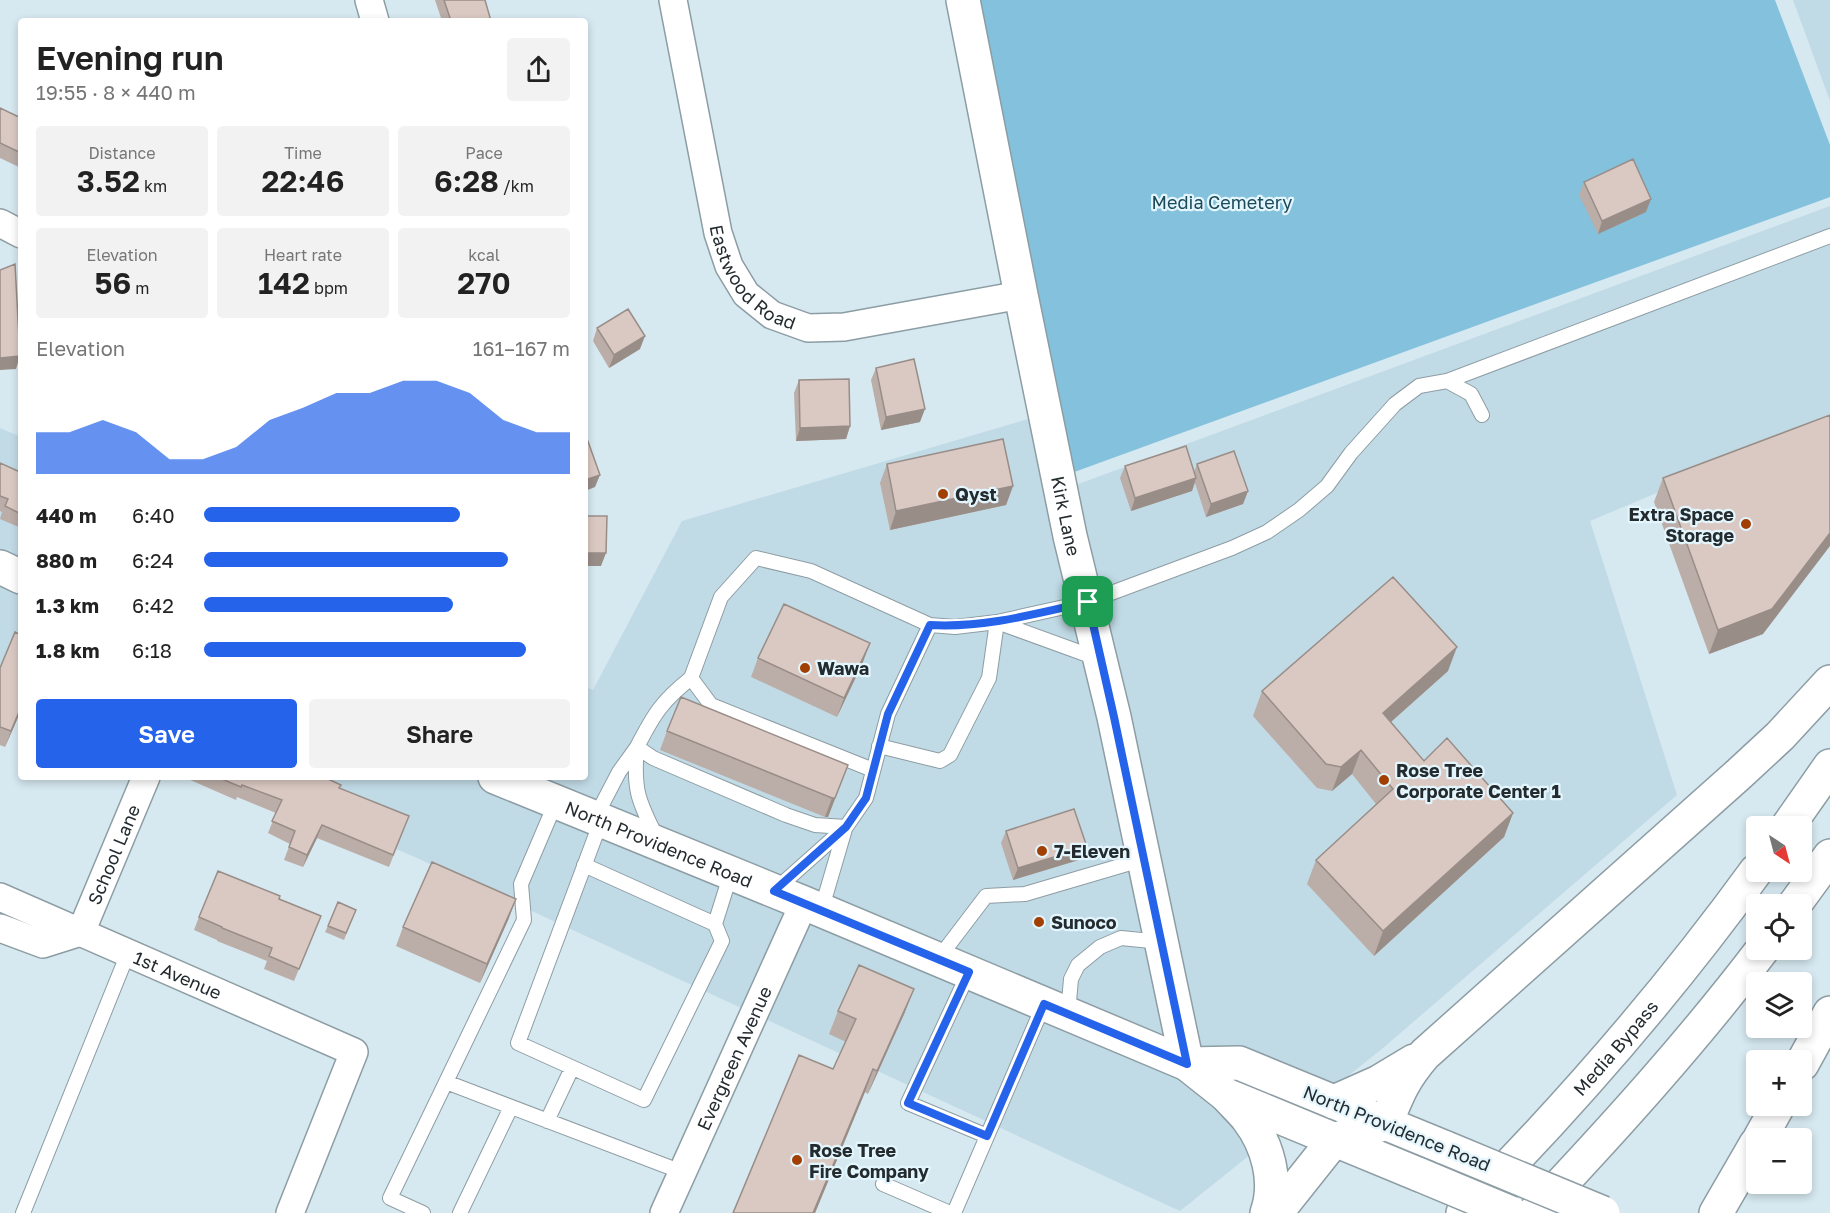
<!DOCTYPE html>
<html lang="en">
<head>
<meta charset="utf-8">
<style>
  :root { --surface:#fff; --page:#f2f2f2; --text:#222; --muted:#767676; --accent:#2563eb }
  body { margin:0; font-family:"Golos Text",sans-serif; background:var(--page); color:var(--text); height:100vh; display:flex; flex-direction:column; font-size:22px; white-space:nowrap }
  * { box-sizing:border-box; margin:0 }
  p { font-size:20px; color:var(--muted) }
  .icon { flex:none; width:33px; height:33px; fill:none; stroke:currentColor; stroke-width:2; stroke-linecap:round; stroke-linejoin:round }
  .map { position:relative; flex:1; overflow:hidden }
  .side { position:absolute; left:18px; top:18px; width:570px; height:762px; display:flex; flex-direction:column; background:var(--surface); border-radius:6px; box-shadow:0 3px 9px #0003 }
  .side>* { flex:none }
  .needle { width:39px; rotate:144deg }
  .controls { position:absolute; left:1746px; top:816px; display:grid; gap:12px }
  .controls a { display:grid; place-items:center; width:66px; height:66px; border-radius:6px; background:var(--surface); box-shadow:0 3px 9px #0003; font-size:30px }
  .pin { position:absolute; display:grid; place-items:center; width:51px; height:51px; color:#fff; margin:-26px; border-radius:12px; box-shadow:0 3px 9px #0006 }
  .round { display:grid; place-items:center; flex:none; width:63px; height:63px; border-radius:6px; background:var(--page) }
  .summary { display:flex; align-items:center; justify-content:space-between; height:102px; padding:0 18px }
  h1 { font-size:33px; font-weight:600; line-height:45px }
  .figures { display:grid; grid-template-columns:repeat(3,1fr); gap:9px; height:102px; padding:6px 18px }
  .figures div { display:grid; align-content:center; border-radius:6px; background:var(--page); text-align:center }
  .figures b { font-size:30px; font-weight:600 }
  .figures small { font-size:16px; font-weight:400 }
  .figures p { font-size:16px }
  .chart { height:168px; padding:12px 18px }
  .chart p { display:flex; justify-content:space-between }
  .chart svg { width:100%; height:108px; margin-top:6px; fill:var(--accent); opacity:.7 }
  .action { display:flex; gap:12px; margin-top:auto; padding:12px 18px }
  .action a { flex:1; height:69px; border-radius:6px; background:var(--accent); color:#fff; font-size:24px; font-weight:600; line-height:69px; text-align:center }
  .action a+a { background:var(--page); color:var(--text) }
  ul { padding:0 18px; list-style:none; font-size:20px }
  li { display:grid; grid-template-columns:96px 72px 1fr; align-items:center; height:45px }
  li i { height:15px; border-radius:8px; background:var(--accent) }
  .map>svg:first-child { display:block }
  .built { fill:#c1dbe6 }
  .green { fill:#83c1dc }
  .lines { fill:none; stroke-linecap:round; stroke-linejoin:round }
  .service-casing { stroke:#8d9da4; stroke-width:16 }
  .minor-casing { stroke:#8d9da4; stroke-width:30 }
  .tertiary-casing { stroke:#8d9da4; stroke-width:36 }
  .primary-casing { stroke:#8d9da4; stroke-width:36 }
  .motorway-casing { stroke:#8d9da4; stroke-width:36 }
  .service { stroke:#fff; stroke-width:14 }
  .minor { stroke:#fff; stroke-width:27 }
  .tertiary { stroke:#fff; stroke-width:33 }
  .primary { stroke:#fff; stroke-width:33 }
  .motorway { stroke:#fff; stroke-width:33 }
  .primary-bridge-casing { stroke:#8d9da4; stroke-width:36; stroke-linecap:butt }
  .primary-bridge { stroke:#fff; stroke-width:33 }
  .wall { fill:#bbada7 }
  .shaded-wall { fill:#998d88 }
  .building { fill:#dac9c2; stroke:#998d88; stroke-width:1.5 }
  .route-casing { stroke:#fff; stroke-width:12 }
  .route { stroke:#2563eb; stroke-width:8 }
  .poi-dot { fill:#a23f02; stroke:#e3f5fd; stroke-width:2 }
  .labels { text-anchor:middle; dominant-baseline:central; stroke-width:4.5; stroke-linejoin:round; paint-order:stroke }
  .park-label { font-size:18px; fill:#1a495a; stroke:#e3f5fd }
  .street-label { font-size:18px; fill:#242b2e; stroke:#e3f5fd }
  .poi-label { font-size:18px; font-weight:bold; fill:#242b2e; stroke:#e3f5fd; text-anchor:start }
</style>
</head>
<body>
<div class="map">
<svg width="1830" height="1213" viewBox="0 0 1830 1213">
  <rect width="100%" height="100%" fill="#d6e8f0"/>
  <path class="built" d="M 1793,0 L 1830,0 L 1830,101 Z
    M 1830,206 L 1830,420 L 1590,521 L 1677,795 L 1383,1048 L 1180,1211 L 417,858 L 228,777 L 585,777 L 585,687 L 593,690 L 682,521 L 1035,417 L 1073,486 Z
    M 0,428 L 21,437 L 21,689 L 0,680 Z"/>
  <path class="green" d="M 977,0 L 1775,0 L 1830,145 L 1830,197 L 1066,475 Z"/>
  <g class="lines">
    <g class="service-casing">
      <path id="service" d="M 1447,381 L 1830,236
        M 997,622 L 1096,658
        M 691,678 C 662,701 654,714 637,747 L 653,758 L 786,815 L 815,825 L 846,827
        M 879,746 L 940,761 L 950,755 L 989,678 L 997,622
        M 873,770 L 711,705 L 691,678 L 721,597 L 756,558 L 811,571 L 930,625
        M 556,802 L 521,884 L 524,920 L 446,1082 L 682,1172
        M 595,818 L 619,772 L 637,747 C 633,789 638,801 657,838
        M 601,821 L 518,1043 L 644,1100 L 722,941 L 715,924 L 731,873
        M 584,865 L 715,924
        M 774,891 L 846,827 L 866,798 L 888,714 L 930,625 L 955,627 L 997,622 L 1087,602 L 1232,548 L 1267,532 L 1299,510 L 1327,486 L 1351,453 L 1395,404 L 1419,386 L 1447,381 L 1471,394 L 1482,415
        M 821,911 L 845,829
        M 938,959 L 986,896 L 1025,894 L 1144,859
        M 969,972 L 908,1103 L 987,1136
        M 1068,1013 L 1071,979 L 1078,965 L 1100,947 L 1121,938 L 1161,942
        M 547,1121 L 572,1068
        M 883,1184 L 950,1213
        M 23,1213 L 128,953
        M 423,1213 L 390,1198 L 446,1082
        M 460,1213 L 511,1107
        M 954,1213 L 1044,1004"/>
    </g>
    <g class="minor-casing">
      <g id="minor">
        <path d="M 369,0 L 375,21"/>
        <path id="s1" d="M 673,0 L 718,233 L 729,266 L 746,294 L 772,315 L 808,328 L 844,327 L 1021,295"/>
        <path d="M 0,223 L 21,234"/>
        <path id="s2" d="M 0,897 L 354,1052 L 290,1213"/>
        <path d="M 0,928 L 43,944 L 81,932"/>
        <path id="s3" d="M 81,932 L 146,777"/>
        <path id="s4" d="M 664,1213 L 804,903"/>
      </g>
    </g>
    <g class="tertiary-casing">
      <g id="tertiary">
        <path id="s5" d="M 963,0 L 1021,295 L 1070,536 L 1114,717 L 1187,1064"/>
      </g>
    </g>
    <g class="primary-casing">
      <g id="primary">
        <path d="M 0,567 L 21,577"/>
        <path id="s6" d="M 495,777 L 804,903 L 1187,1064 L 1226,1095 L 1420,1175"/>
        <path d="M 1187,1064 L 1239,1063 L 1446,1148"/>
      </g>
    </g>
    <g class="motorway-casing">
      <g id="motorway">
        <path d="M 1788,826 L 1830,766"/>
        <path d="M 1795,904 L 1830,856"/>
        <path d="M 1802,1064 L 1830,1013"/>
        <path d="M 1226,1095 C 1233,1103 1242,1111 1248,1119 C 1268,1145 1278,1182 1267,1213"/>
        <path d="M 1334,1102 L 1379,1082 L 1414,1061"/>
        <path d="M 1760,1138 L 1778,1106"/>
        <path d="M 1276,1213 L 1334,1140 L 1386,1123 C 1398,1093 1404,1078 1425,1054 L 1739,774 L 1780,736 L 1830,682"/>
        <path id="s7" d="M 1463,1213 C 1569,1106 1668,992 1756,871"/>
        <path d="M 1534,1213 C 1614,1128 1692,1042 1762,950"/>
        <path d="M 1716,1213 L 1756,1144"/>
      </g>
    </g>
    <use href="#service" class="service"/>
    <use href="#minor" class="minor"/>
    <use href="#tertiary" class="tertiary"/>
    <use href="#primary" class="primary"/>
    <use href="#motorway" class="motorway"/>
    <g class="primary-bridge-casing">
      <path id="primary-bridge" d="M 1446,1148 L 1603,1213
        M 1420,1175 L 1511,1213"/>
    </g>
    <use href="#primary-bridge" class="primary-bridge"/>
  </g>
  <path class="wall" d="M 435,0 L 485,0 L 491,21 L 442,21 Z
    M 0,108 L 21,118 L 21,168 L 0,158 Z
    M 1584,182 L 1646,212 L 1598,234 L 1579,195 Z
    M 597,328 L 640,349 L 609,368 L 593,341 Z
    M 876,368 L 920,422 L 881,430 L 871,380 Z
    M 799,380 L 850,426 L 846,439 L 796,441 L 794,393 Z
    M 0,463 L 20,472 L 21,470 L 21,528 L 0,519 L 2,512 L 0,511 Z
    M 887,464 L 1013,486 L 1006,505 L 890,530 L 880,483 Z
    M 1197,464 L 1248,491 L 1243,504 L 1206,517 L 1195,483 L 1192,491 L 1131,511 L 1120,478 L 1125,466 L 1194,472 Z
    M 1663,478 L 1763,634 L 1709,654 L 1654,502 Z
    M 21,635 L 21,716 L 19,715 L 5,747 L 0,745 L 0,668 Z
    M 758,658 L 863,662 L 837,717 L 751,677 Z
    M 1448,671 L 1391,722 L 1424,761 L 1513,813 L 1504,837 L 1374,956 L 1307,884 L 1316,860 L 1376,804 L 1352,774 L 1332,791 L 1317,788 L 1253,716 L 1262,691 Z
    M 667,731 L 848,765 L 828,817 L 825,817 L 660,750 Z
    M 188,777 L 324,777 L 404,829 L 389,867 L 317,838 L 303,867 L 284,860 L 290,844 L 268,833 L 276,813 L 237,797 L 236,800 L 188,779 Z
    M 1006,831 L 1087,847 L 1082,859 L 1013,880 L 1001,843 Z
    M 279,899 L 316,928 L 294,981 L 264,969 L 267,961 L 217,941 L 217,940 L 194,930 L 199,917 Z
    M 356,910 L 344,940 L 325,932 L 328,926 Z
    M 509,918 L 480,983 L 396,946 L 403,927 Z
    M 838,1011 L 905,1012 L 868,1094 L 865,1092 L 815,1213 L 733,1213 L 833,1069 L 846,1042 L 829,1034 Z"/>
  <path class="shaded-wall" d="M 1651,199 L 1646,212 L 1598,234 L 1602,221 Z
    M 645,336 L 640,349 L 609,368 L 614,355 Z
    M 20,356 L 16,369 L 0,370 L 0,358 Z
    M 925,409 L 920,422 L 881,430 L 886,417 Z
    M 850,426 L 846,439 L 796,441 L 800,428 Z
    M 600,475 L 595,487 L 585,491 L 585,480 Z
    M 1196,478 L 1192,491 L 1131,511 L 1135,498 Z
    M 1013,486 L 1006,505 L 890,530 L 896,511 Z
    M 1248,491 L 1243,504 L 1206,517 L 1211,504 Z
    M 1830,533 L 1830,546 L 1763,634 L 1709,654 L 1718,630 Z
    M 585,553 L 606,553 L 601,566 L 585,566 Z
    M 870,643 L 863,662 L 837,717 L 844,698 Z
    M 1457,647 L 1448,671 L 1374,737 L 1383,713 Z
    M 21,707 L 19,715 L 5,747 L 11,731 Z
    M 1361,750 L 1352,774 L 1332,791 L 1341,767 Z
    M 848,765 L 828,817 L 825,817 L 832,798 Z
    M 1513,813 L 1504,837 L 1374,956 L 1383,931 Z
    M 322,825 L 317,838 L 303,867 L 307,855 Z
    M 1087,847 L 1082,859 L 1013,880 L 1018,868 Z
    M 516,899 L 509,918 L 480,983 L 487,964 Z
    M 914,989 L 905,1012 L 868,1094 L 877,1071 Z
    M 873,1069 L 865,1092 L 815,1213 L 813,1213 Z"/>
  <path class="building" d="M 444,0 L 485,0 L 491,21 L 451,21 Z
    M 0,108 L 21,118 L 21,153 L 0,143 Z
    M 1633,159 L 1651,199 L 1602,221 L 1584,182 Z
    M 15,264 L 20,356 L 0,358 L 0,270 Z
    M 628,309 L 645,336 L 614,355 L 597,328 Z
    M 914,359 L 925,409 L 886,417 L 876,368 Z
    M 849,379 L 850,426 L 800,428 L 799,380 Z
    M 1830,415 L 1830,533 L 1772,609 L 1718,630 L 1663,478 Z
    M 585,433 L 600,475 L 585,480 Z
    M 1003,439 L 1013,486 L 896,511 L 887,464 Z
    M 1186,446 L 1196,478 L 1135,498 L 1125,466 Z
    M 1234,451 L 1248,491 L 1211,504 L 1197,464 Z
    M 0,463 L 20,472 L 21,470 L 21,514 L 5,506 L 8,499 L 0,496 Z
    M 585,516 L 607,516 L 606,553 L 585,553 Z
    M 1393,577 L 1457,647 L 1383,713 L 1424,761 L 1447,738 L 1513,813 L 1383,931 L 1316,860 L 1393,789 L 1361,750 L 1341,767 L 1326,764 L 1262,691 Z
    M 784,604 L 870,643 L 844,698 L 758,658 Z
    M 15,632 L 21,635 L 21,707 L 11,731 L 0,727 L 0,668 Z
    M 681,697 L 848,765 L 835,798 L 832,798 L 667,731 Z
    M 217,777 L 324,777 L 341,785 L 339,788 L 409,816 L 393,855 L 322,825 L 307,855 L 289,847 L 295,831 L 272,821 L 282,800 L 242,785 L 241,787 Z
    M 1074,809 L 1087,847 L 1018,868 L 1006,831 Z
    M 432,862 L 516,899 L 487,964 L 403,927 Z
    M 218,871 L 280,896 L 279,899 L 321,916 L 299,969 L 269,956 L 272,948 L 222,928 L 222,927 L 199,917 Z
    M 338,902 L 356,910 L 346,933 L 328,926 Z
    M 859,965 L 914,989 L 877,1071 L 873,1069 L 813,1213 L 733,1213 L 799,1055 L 833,1069 L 856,1019 L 838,1011 Z"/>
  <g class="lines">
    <g class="route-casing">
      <path id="route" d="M 1088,602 L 1114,717 L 1187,1064 L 1044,1004 L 987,1136 L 908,1103 L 969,972 L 774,891 L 846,827 L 866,798 L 888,714 L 930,625 C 984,628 1035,614 1088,602 Z"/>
    </g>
    <use href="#route" class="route"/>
  </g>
  <g class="poi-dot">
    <circle cx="943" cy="494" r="6"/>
    <circle cx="1746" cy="524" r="6"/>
    <circle cx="805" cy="668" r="6"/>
    <circle cx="1384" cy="780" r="6"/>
    <circle cx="1042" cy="851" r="6"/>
    <circle cx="1039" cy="922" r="6"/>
    <circle cx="797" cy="1160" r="6"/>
  </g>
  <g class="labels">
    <g class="park-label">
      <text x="1222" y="202">Media Cemetery</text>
    </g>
    <g class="street-label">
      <text stroke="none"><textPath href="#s1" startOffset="296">Eastwood Road</textPath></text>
      <text stroke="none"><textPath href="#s5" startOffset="526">Kirk Lane</textPath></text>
      <text stroke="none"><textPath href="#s6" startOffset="177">North Providence Road</textPath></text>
      <text stroke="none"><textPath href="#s3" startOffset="84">School Lane</textPath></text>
      <text stroke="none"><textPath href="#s2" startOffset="194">1st Avenue</textPath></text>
      <text stroke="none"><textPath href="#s7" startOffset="225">Media Bypass</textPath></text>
      <text stroke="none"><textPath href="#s4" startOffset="170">Evergreen Avenue</textPath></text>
      <text transform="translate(1397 1128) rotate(22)">North Providence Road</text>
    </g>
    <g class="poi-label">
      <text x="955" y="494">Qyst</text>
      <text x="1734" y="514" text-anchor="end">Extra Space<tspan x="1734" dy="21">Storage</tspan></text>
      <text x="817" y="668">Wawa</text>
      <text x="1396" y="770">Rose Tree<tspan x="1396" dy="21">Corporate Center 1</tspan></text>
      <text x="1054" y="851">7-Eleven</text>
      <text x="1051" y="922">Sunoco</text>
      <text x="809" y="1150">Rose Tree<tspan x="809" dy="21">Fire Company</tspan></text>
    </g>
  </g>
</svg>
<div class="controls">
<a><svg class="needle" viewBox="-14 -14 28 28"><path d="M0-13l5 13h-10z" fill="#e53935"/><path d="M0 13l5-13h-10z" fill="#767676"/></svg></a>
<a><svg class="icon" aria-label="locate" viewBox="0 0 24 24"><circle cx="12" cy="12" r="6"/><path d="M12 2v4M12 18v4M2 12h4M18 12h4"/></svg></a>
<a><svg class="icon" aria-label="layers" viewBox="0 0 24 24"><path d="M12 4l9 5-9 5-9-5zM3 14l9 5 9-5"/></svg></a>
<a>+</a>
<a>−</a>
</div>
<div class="pin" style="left:1088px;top:602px;background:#1e9e55"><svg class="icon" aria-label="arrive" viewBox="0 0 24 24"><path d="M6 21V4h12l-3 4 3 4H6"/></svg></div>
<section class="side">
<div class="summary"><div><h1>Evening run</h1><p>19:55 · 8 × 440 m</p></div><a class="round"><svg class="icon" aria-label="share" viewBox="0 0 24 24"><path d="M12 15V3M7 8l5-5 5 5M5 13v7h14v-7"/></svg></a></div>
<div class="figures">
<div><p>Distance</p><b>3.52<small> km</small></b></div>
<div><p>Time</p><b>22:46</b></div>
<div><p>Pace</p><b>6:28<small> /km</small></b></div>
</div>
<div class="figures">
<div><p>Elevation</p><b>56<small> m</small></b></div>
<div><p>Heart rate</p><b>142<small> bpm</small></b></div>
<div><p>kcal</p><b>270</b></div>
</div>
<div class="chart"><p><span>Elevation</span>161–167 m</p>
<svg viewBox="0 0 160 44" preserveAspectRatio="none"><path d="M0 44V27L10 27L20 22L30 27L40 38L50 38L60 33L70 22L80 17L90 11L100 11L110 6L120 6L130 11L140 22L150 27L160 27V44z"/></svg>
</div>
<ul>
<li><b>440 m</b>6:40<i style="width:70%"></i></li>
<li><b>880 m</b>6:24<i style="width:83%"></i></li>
<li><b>1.3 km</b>6:42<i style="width:68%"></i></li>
<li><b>1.8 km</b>6:18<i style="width:88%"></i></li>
</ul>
<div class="action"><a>Save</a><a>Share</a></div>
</section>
</div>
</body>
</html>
